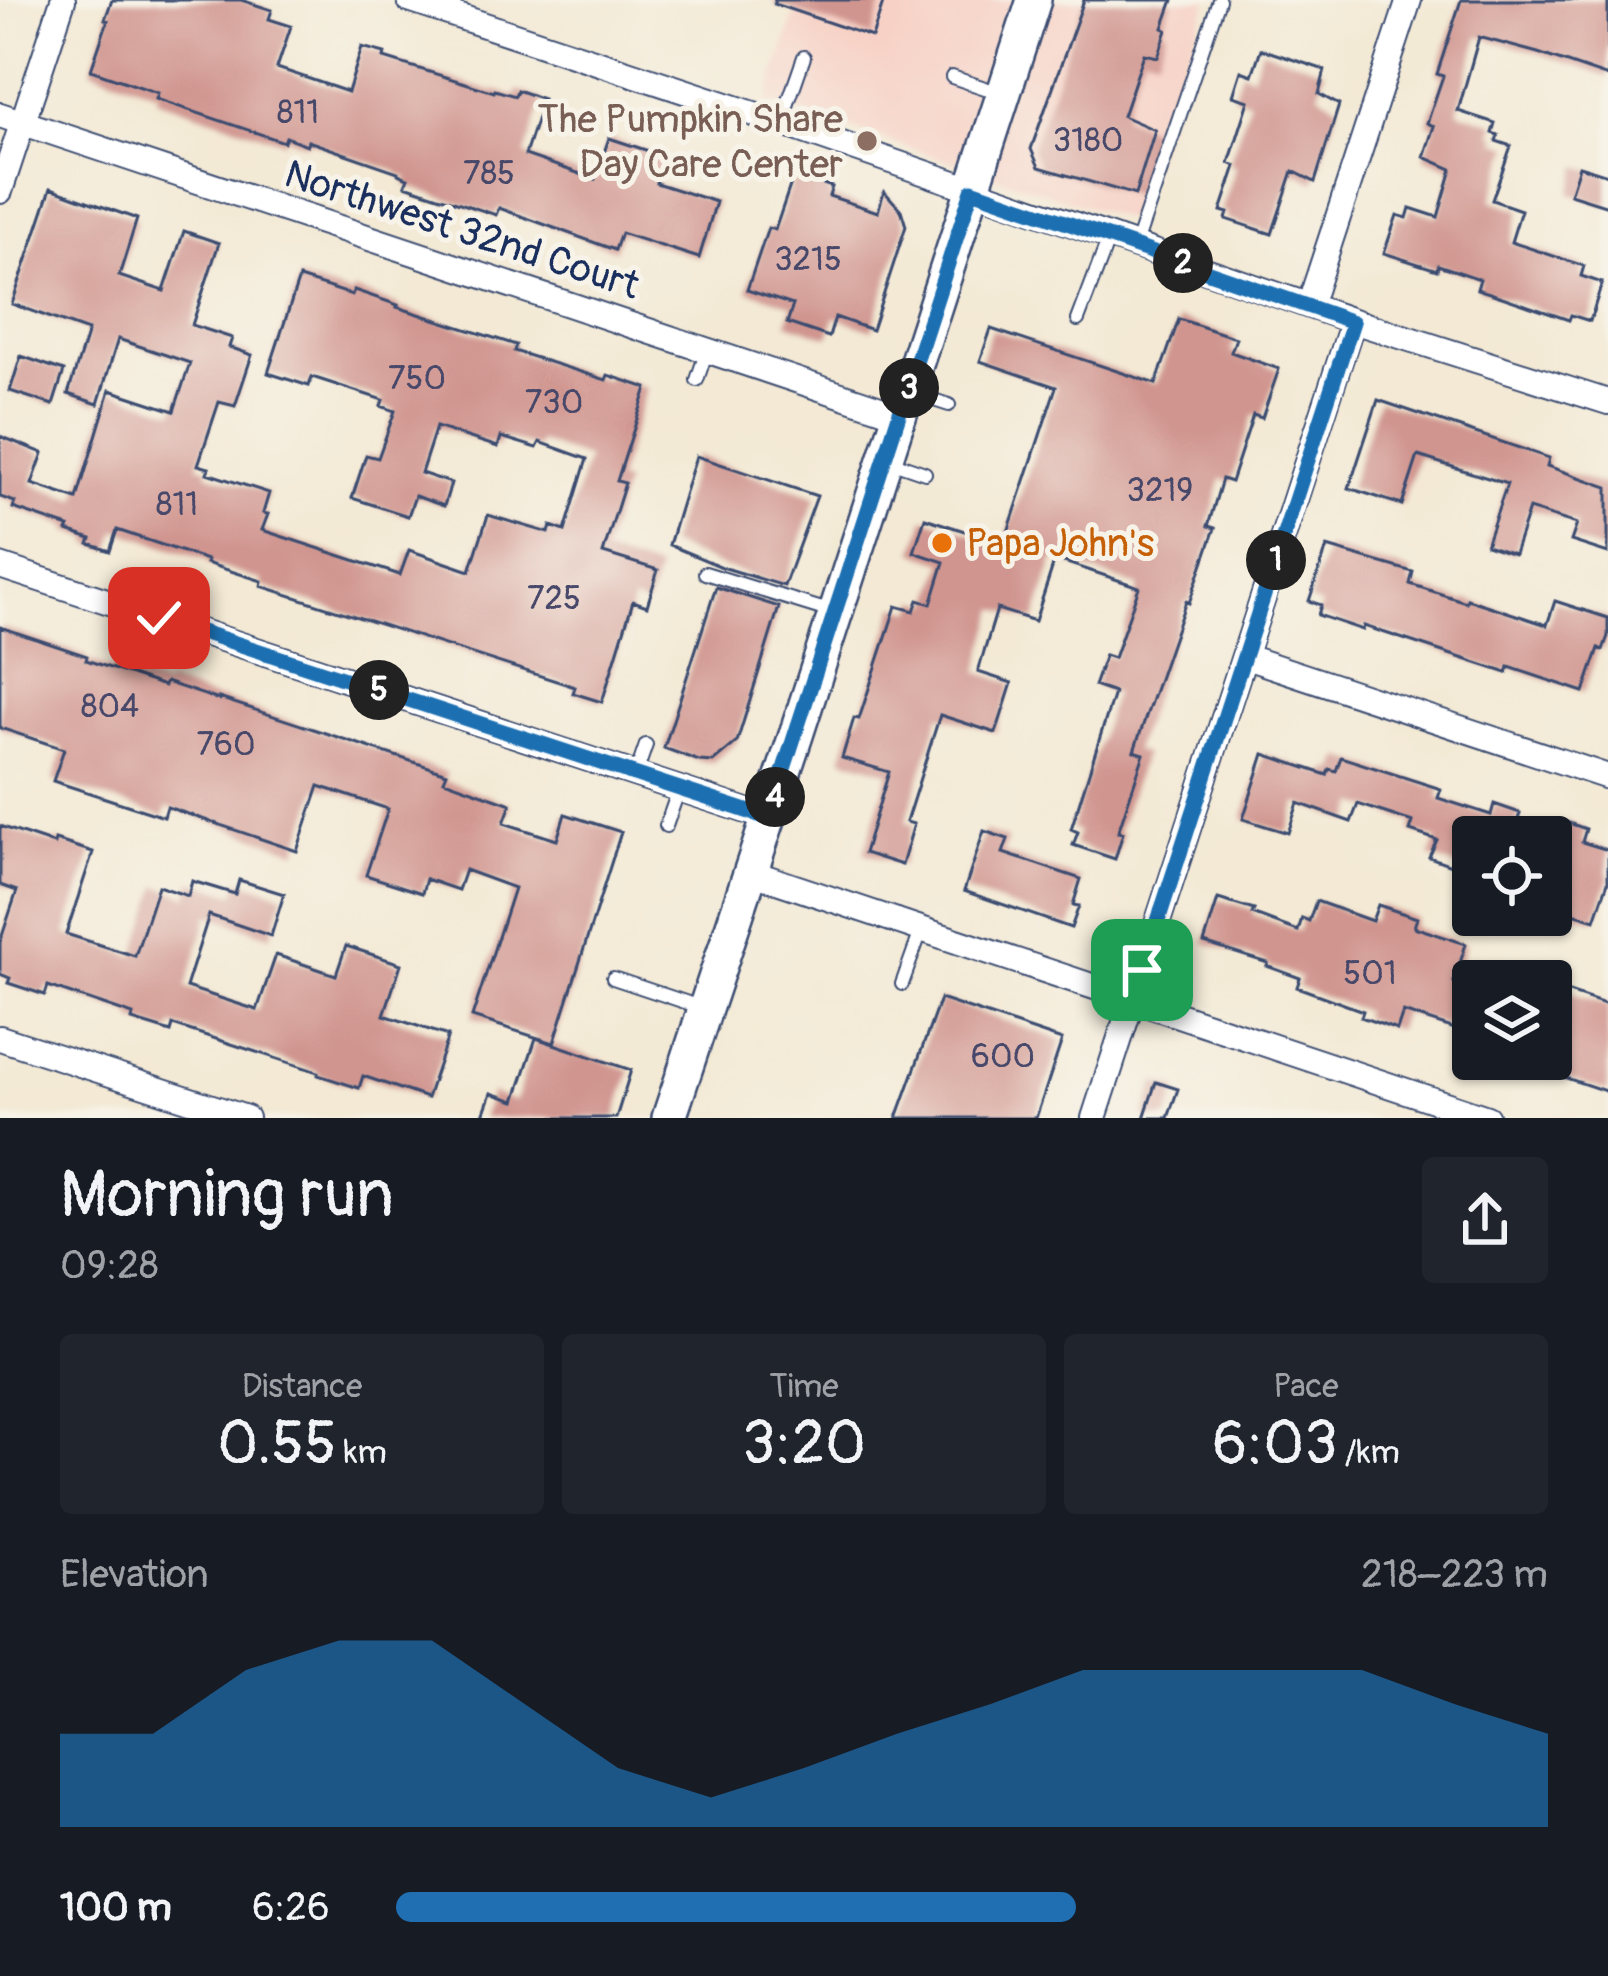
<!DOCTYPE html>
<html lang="en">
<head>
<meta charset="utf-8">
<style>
  :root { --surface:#171b24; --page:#20242c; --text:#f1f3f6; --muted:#9ea1a6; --accent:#1f6fb2 }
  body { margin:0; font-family:Pangolin,sans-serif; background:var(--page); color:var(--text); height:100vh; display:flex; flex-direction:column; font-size:45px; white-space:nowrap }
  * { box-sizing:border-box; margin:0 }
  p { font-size:39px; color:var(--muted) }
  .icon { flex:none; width:66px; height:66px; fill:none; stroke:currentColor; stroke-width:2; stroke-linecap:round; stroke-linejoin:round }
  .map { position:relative; height:1118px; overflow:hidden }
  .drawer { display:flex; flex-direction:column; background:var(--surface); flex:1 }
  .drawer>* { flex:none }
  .fabs { position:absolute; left:1452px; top:816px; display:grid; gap:24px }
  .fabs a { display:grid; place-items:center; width:120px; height:120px; border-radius:12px; background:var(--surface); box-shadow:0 3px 9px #0004; font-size:60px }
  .pin { position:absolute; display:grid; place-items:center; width:102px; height:102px; color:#fff; margin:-51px; border-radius:24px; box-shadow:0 6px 18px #0006 }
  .km { position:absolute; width:60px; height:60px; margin:-30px; border-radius:50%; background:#222; color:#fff; font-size:33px; line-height:60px; text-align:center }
  .round { display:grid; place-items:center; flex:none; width:126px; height:126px; border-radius:12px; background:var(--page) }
  .summary { display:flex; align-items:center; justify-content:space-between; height:204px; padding:0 60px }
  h1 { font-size:66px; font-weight:600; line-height:90px }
  .metrics { display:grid; grid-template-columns:repeat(3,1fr); gap:18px; height:204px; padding:12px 60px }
  .metrics div { display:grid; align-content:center; border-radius:12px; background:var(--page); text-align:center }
  .metrics b { font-size:60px; font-weight:600 }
  .metrics small { font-size:33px; font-weight:400 }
  .metrics p { font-size:33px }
  .chart { height:336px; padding:24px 60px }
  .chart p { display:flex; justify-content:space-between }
  .chart svg { width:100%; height:216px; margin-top:12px; fill:var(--accent); opacity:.7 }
  ul { padding:0 60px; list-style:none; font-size:39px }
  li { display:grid; grid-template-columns:192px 144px 1fr; align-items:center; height:90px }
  li i { height:30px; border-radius:15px; background:var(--accent) }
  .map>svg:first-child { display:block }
  .built { fill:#f7d1c6 }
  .building { fill:#d0958f }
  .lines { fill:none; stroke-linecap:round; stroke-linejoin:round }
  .service-casing { stroke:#3b4b70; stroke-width:16 }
  .minor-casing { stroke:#3b4b70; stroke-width:28 }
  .secondary-casing { stroke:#3b4b70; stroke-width:38 }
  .service { stroke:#fff; stroke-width:12 }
  .minor { stroke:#fff; stroke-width:24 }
  .secondary { stroke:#fff; stroke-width:33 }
  .route-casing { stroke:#fff; stroke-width:24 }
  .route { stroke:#1f6fb2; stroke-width:15 }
  .education-dot { fill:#8d6e63; stroke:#f7f3e8; stroke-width:4.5 }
  .food-dot { fill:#e8710a; stroke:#f7f3e8; stroke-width:4.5 }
  .labels { text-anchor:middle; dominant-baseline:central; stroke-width:10; stroke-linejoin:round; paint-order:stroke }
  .number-label { font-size:33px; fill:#48486a }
  .education-label { font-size:39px; fill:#785e54; stroke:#f7f3e8; text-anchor:end }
  .street-label { font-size:39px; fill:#1b2f5e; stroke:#f7f3e8 }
  .food-label { font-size:39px; fill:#c56008; stroke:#f7f3e8; text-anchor:start }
</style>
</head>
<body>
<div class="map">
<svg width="1608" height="1118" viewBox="0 0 1608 1118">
  <rect width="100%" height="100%" fill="#f7f3e8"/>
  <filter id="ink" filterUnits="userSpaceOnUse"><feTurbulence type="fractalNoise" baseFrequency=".00833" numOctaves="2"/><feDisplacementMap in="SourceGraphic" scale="24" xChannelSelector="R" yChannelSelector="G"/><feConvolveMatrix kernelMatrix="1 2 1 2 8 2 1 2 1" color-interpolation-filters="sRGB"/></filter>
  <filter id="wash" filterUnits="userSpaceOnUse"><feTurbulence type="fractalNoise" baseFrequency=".004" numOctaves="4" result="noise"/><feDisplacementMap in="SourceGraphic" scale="48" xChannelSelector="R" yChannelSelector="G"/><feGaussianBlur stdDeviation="2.7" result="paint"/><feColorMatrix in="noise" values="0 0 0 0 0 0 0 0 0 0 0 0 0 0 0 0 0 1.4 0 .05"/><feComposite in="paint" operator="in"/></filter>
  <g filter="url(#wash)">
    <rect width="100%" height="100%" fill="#f3e9d4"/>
    <path class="built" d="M 799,0 L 1208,0 L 1131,221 L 767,101 Z"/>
    <g id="blocks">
      <path class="building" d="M 112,0 L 241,0 L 272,10 L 269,19 L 291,26 L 277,68 L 348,92 L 362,47 L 385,53 L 384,58 L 494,92 L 495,90 L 515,96 L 517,90 L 543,99 L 525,155 L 595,179 L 609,138 L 664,156 L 656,183 L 716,202 L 699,258 L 621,233 L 615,250 L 499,208 L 496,215 L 405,185 L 408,178 L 398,174 L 398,172 L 308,141 L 307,145 L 286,137 L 284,142 L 156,99 L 158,93 L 91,70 L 108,20 L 105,19 Z
        M 775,0 L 884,0 L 872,37 L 774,4 Z
        M 1084,0 L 1173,0 L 1163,28 L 1167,30 L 1158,57 L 1144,54 L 1123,116 L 1155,130 L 1135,195 L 1039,167 L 1031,149 Z
        M 1461,0 L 1608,0 L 1608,77 L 1538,53 L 1479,37 L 1458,111 L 1495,123 L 1492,133 L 1498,135 L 1496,141 L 1511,146 L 1492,200 L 1521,210 L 1511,242 L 1584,266 L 1581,276 L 1602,283 L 1590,321 L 1571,315 L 1569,320 L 1502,297 L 1477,289 L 1480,279 L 1438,265 L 1437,270 L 1384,253 L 1397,215 L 1407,218 L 1410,208 L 1438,217 L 1452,169 L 1424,157 L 1434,126 L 1427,123 L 1443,76 L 1437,74 Z
        M 1261,49 L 1325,70 L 1319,94 L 1339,105 L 1315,182 L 1293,171 L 1272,234 L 1226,219 L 1228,213 L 1221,211 L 1236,166 L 1229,163 L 1249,101 L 1233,96 L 1241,71 L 1252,75 Z
        M 1579,166 L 1608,175 L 1608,206 L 1570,194 Z
        M 794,174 L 832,187 L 829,196 L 878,212 L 884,191 L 901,210 L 906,226 L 872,330 L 835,317 L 829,337 L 787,323 L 793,305 L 747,290 L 768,228 L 775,230 Z
        M 51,188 L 137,219 L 119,276 L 164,291 L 184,231 L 219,243 L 192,325 L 232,338 L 229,347 L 252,355 L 235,406 L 219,402 L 198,465 L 209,468 L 207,473 L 269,493 L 263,513 L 268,514 L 262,530 L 400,575 L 409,550 L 470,571 L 488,515 L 549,533 L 551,526 L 565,531 L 587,459 L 540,442 L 537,448 L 501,437 L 498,447 L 436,427 L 421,473 L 451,483 L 444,506 L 415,496 L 408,516 L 352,498 L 366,455 L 378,458 L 395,411 L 381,406 L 383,400 L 312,377 L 309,386 L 268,373 L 299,278 L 352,295 L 354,290 L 398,305 L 397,307 L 516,345 L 514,351 L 606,380 L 608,375 L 647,388 L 617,481 L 625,483 L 603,553 L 658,570 L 647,606 L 633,601 L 602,702 L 573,693 L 575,687 L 261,586 L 262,581 L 206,563 L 207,560 L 117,530 L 110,551 L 89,544 L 91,539 L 67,531 L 69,527 L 13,508 L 15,502 L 0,497 L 0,436 L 43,453 L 32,484 L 77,499 L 110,390 L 174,411 L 190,363 L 118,339 L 98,404 L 68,394 L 88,331 L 12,304 Z
        M 1179,319 L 1236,338 L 1231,352 L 1279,369 L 1262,418 L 1253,415 L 1231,482 L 1222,479 L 1208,526 L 1215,528 L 1189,603 L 1186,601 L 1134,751 L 1144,754 L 1118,832 L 1123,833 L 1115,859 L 1073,845 L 1078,832 L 1071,829 L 1114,693 L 1094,686 L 1105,655 L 1114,658 L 1139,587 L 1055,559 L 1035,621 L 997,609 L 978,672 L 1012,683 L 996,733 L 940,715 L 906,822 L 914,824 L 902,865 L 864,853 L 889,772 L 842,758 L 854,718 L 859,719 L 896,606 L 914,611 L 918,600 L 931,604 L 944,562 L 914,552 L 925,518 L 1004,544 L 1056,387 L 980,361 L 991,329 L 1156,384 Z
        M 21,356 L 64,371 L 53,405 L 10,391 Z
        M 1378,400 L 1549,458 L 1547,466 L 1608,487 L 1608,553 L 1571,541 L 1577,524 L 1529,509 L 1514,554 L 1486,545 L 1507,484 L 1418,456 L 1402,505 L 1349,488 Z
        M 696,456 L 817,496 L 784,586 L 722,567 L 669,545 Z
        M 1327,547 L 1413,572 L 1410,584 L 1466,602 L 1467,599 L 1547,625 L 1555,601 L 1608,618 L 1608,636 L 1603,650 L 1599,648 L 1584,692 L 1509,667 L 1507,673 L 1364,626 L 1363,630 L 1318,615 L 1321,605 L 1309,601 Z
        M 716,587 L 779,607 L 737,742 L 713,762 L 699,761 L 664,748 Z
        M 0,627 L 87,656 L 86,660 L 164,686 L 166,682 L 219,700 L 219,698 L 447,773 L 444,780 L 511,804 L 504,823 L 557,840 L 565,814 L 621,832 L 554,1043 L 472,1017 L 514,888 L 465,870 L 458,890 L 426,879 L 422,893 L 366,875 L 388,809 L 319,786 L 297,851 L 167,807 L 164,817 L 53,781 L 64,749 L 0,728 Z
        M 1264,754 L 1327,775 L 1329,769 L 1336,771 L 1341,757 L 1441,789 L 1438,798 L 1491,815 L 1494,804 L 1520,813 L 1517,823 L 1546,832 L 1545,837 L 1473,837 L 1473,873 L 1429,857 L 1437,840 L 1410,831 L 1413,822 L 1358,804 L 1351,822 L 1298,803 L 1288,833 L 1243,819 Z
        M 1566,822 L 1586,829 L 1582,842 L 1608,850 L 1608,882 L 1595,920 L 1551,906 L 1565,857 L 1555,854 Z
        M 0,826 L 54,844 L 55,840 L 93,852 L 66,934 L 135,956 L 158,886 L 188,896 L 192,881 L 235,894 L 239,880 L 284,894 L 271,936 L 209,915 L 186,987 L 257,1010 L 276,955 L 336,975 L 346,946 L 401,964 L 384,1015 L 448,1036 L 427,1098 L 363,1076 L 359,1088 L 318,1075 L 318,1072 L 173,1025 L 171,1032 L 132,1020 L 133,1015 L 48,986 L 45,995 L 8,983 L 10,978 L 0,974 L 0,942 L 17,891 L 0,885 Z
        M 984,831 L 1008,839 L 1003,853 L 1081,879 L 1073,905 L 1079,906 L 1071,928 L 964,891 Z
        M 1218,899 L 1254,910 L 1252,914 L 1298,931 L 1302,918 L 1309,921 L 1316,901 L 1372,921 L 1378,905 L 1417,918 L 1414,927 L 1466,944 L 1454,982 L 1473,988 L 1473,1035 L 1403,1012 L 1397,1030 L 1361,1017 L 1363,1011 L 1297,987 L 1300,978 L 1267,966 L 1268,963 L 1204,943 Z
        M 1551,986 L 1608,1005 L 1608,1092 L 1551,1073 Z
        M 940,999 L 1062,1040 L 1036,1118 L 897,1118 Z
        M 536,1038 L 631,1070 L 616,1118 L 482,1118 L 491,1093 L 515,1101 Z
        M 1156,1082 L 1178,1089 L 1168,1118 L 1144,1118 Z"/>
    </g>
  </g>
  <g filter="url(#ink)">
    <use href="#blocks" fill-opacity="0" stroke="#3b4b70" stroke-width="3"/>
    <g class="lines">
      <g class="service-casing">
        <path id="service" d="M 952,77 L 1003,94
          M 781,123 L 804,57
          M 1135,247 L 1219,0
          M 1078,320 L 1109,238
          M 697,380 L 707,350
          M 909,392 L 949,405
          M 887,460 L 925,473
          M 705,573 L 835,613
          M 636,774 L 646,745
          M 666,826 L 679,789
          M 613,978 L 703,1008
          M 902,984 L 921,931"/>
      </g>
      <g class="minor-casing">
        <path id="minor" d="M 409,0 L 781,123 L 1353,321 L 1608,402
          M 0,115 L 901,415
          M 0,191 L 63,0
          M 1309,306 L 1409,0
          M 0,566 L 768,818
          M 1246,657 L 1608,777
          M 750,872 L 1487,1118
          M 0,1038 L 246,1118
          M 1094,1118 L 1353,321"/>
      </g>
      <g class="secondary-casing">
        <path id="secondary" d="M 669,1118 L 796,735 L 1034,0"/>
      </g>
      <use href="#service" class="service"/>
      <use href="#minor" class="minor"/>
      <use href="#secondary" class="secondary"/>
    </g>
  </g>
  <g class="lines" filter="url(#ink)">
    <g class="route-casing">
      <path id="route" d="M 159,618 L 768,818 L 972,190 L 1353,322 L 1142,970"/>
    </g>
    <use href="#route" class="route"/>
  </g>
  <circle class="education-dot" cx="867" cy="141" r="12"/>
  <circle class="food-dot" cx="942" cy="543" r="12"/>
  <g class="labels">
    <g class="number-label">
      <text x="298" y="112">811</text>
      <text x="1088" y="140">3180</text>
      <text x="489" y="173">785</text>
      <text x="808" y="259">3215</text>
      <text x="417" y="378">750</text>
      <text x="554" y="402">730</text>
      <text x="1160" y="490">3219</text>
      <text x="177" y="504">811</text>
      <text x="554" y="598">725</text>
      <text x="110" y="706">804</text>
      <text x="226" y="744">760</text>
      <text x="1370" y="973">501</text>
      <text x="1003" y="1056">600</text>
    </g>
    <g class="education-label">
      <text x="843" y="119">The Pumpkin Share<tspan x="843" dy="45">Day Care Center</tspan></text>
    </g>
    <g class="street-label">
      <text transform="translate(462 230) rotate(18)">Northwest 32nd Court</text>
    </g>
    <g class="food-label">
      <text x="966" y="543">Papa John's</text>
    </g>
  </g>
</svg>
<div class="fabs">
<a><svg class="icon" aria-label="locate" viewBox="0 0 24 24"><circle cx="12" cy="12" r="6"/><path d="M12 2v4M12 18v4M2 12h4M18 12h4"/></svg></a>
<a><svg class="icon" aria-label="layers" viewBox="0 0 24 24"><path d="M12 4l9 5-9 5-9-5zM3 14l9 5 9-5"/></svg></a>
</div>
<div class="pin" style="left:1142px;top:970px;background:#1e9e55"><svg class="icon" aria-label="arrive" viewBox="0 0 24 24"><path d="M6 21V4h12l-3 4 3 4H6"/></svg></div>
<div class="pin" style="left:159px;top:618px;background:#d93025"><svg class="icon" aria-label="check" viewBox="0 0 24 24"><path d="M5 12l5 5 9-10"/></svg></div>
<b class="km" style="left:1276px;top:560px">1</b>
<b class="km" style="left:1183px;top:263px">2</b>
<b class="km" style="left:909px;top:388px">3</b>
<b class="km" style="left:775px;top:797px">4</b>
<b class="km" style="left:379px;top:690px">5</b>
</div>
<section class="drawer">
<div class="summary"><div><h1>Morning run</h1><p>09:28</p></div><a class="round"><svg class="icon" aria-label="share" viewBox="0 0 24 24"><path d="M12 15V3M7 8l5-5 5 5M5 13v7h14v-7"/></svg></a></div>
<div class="metrics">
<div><p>Distance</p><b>0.55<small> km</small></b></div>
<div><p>Time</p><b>3:20</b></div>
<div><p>Pace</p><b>6:03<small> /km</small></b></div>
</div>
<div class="chart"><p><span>Elevation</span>218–223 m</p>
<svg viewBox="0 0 160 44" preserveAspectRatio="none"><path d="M0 44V25L10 25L20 12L30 6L40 6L50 19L60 32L70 38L80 32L90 25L100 19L110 12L120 12L130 12L140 12L150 19L160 25V44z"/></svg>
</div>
<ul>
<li><b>100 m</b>6:26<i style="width:59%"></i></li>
</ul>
</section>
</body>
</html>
